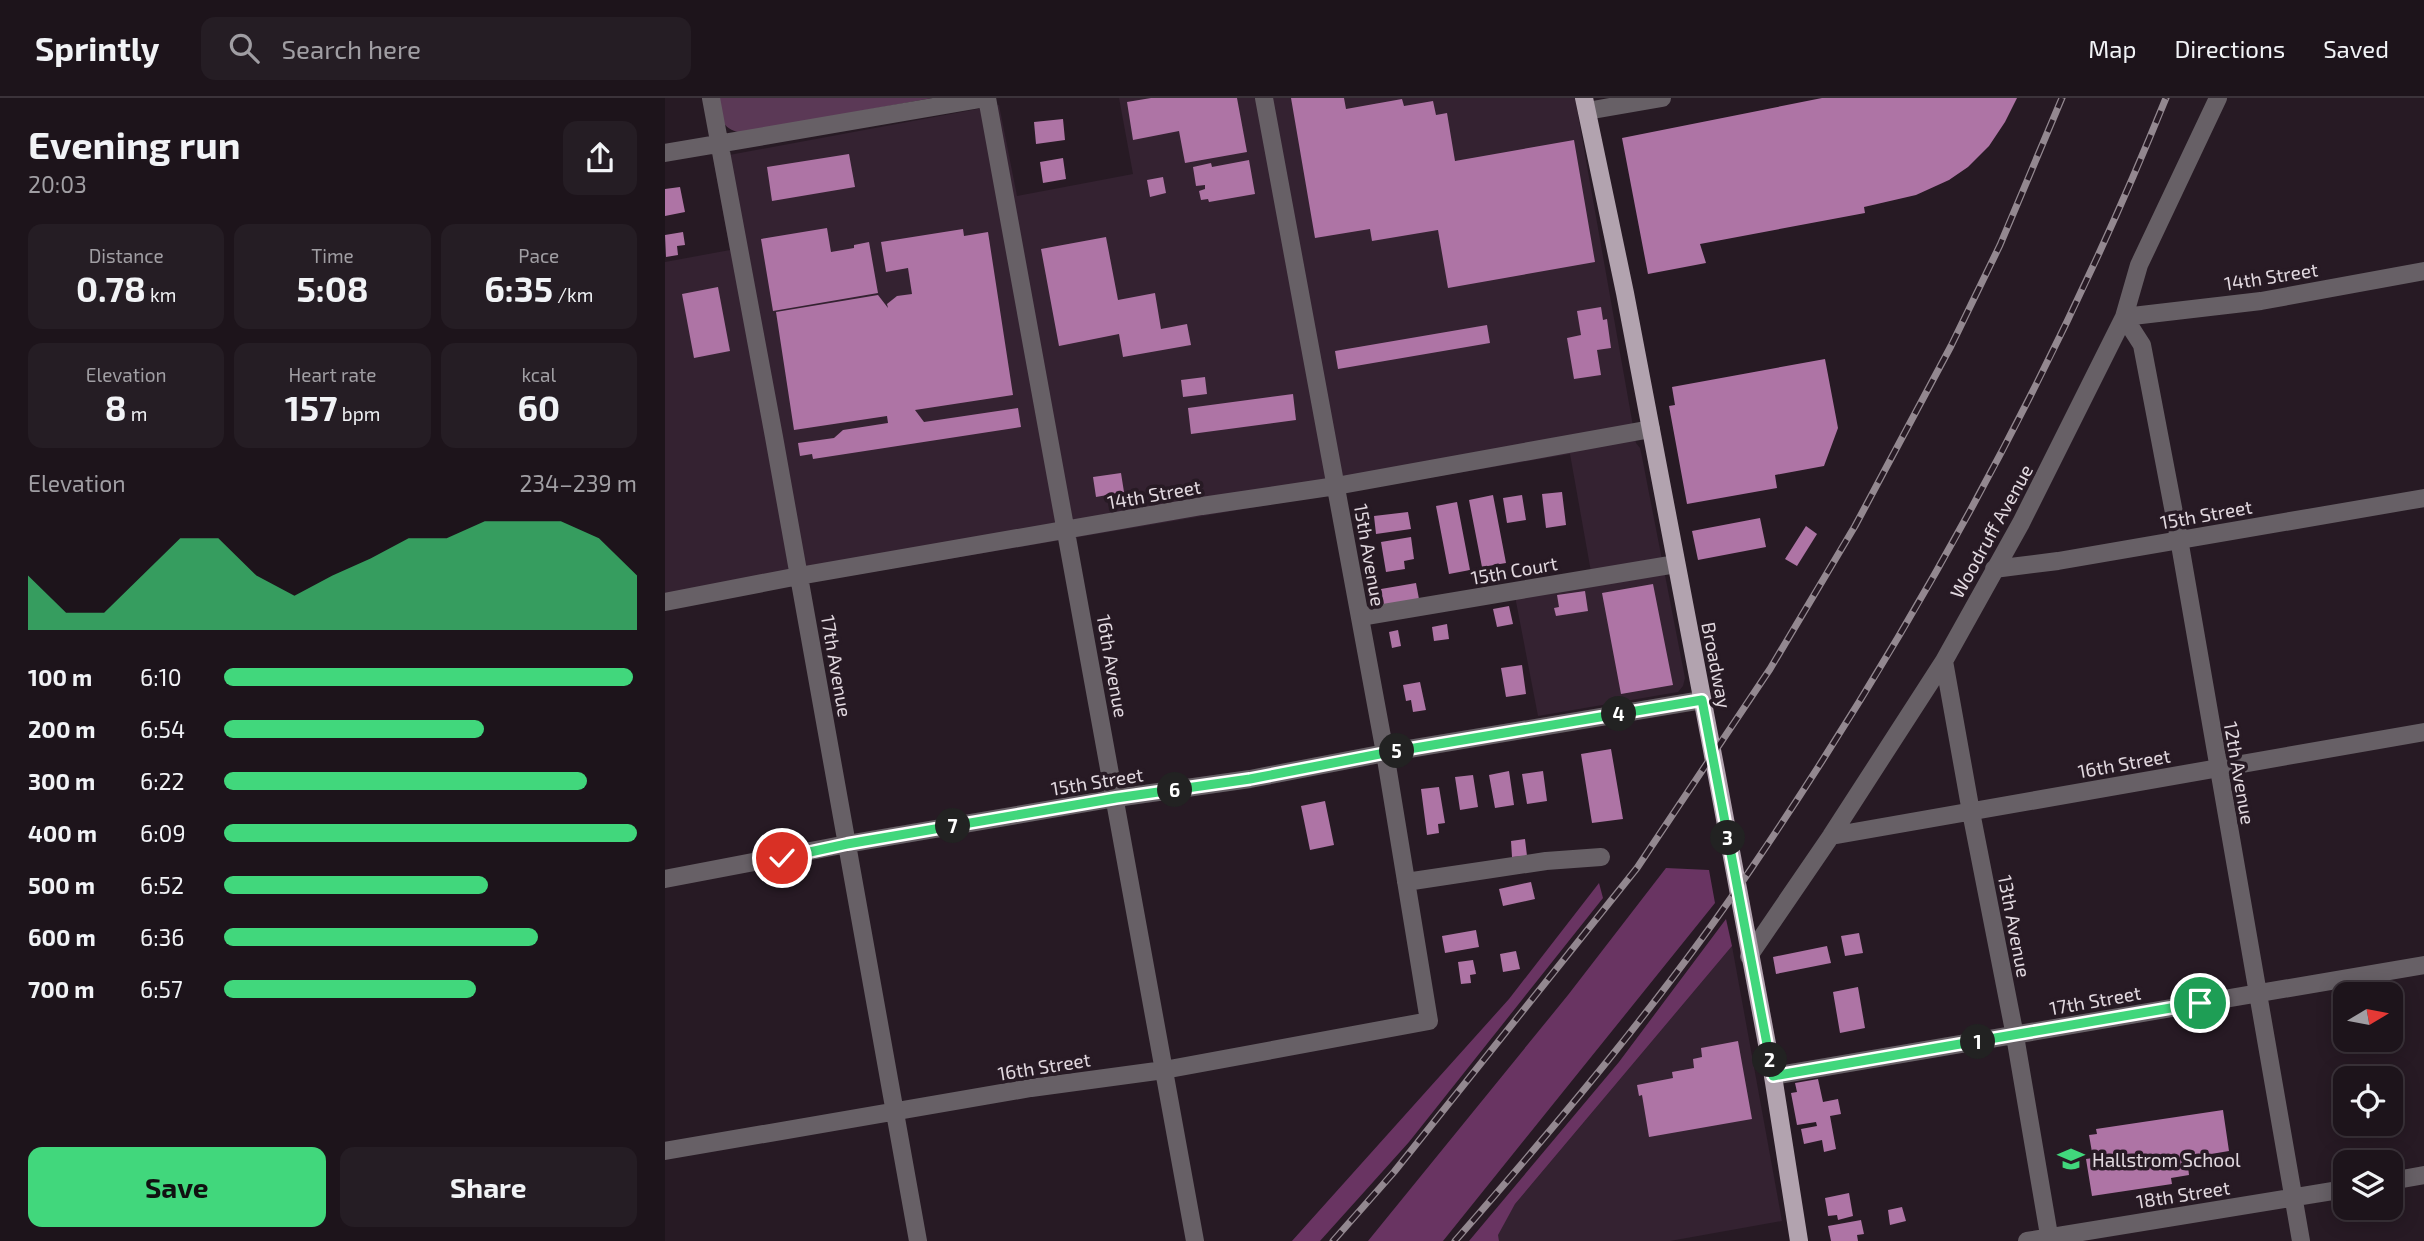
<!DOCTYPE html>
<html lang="en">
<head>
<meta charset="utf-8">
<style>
  :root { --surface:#1d141b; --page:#251d24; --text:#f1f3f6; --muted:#a09ea3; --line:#3b333a; --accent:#41d77c }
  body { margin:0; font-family:"Exo 2",sans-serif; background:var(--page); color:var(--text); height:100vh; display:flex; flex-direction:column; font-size:26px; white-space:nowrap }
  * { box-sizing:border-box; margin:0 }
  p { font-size:23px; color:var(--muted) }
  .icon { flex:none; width:38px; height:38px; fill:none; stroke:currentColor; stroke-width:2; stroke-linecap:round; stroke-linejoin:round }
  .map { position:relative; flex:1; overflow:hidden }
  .drawer { display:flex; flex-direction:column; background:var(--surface); width:665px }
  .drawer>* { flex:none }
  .needle { width:46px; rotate:80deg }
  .fabs { position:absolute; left:1668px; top:884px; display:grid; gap:14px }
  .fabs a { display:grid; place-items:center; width:70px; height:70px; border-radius:14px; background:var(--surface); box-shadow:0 4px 18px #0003,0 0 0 2px var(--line); font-size:35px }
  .pin { position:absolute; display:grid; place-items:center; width:60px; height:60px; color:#fff; margin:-30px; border:4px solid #fff; border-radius:50%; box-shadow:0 2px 7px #0007 }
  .km { position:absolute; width:35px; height:35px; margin:-18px; border-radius:50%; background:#222; color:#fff; font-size:19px; line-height:35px; text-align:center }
  .round { display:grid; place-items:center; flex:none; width:74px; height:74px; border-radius:14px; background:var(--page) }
  .headline { display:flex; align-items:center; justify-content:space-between; height:119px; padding:0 28px }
  h1 { font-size:38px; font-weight:700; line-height:52px }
  .metrics { display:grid; grid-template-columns:repeat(3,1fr); gap:10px; height:119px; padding:7px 28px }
  .metrics div { display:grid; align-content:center; border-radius:14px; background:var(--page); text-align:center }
  .metrics b { font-size:35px; font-weight:700 }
  .metrics small { font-size:19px; font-weight:400 }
  .metrics p { font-size:19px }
  .chart { height:196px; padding:14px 28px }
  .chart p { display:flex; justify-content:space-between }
  .chart svg { width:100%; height:126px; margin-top:7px; fill:var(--accent); opacity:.7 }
  .primary-button { display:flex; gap:14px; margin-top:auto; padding:14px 28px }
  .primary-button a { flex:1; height:80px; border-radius:14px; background:var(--accent); color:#111; font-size:28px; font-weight:700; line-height:80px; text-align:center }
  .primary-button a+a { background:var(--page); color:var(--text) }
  ul { padding:0 28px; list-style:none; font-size:23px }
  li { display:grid; grid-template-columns:112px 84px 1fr; align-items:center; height:52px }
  li i { height:18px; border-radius:9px; background:var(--accent) }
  header { display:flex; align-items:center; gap:42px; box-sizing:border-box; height:98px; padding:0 35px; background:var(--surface); border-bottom:2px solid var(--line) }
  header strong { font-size:33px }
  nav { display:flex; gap:38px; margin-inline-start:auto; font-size:24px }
  .search { width:490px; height:63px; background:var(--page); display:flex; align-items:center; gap:18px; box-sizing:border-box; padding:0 24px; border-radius:14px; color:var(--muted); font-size:26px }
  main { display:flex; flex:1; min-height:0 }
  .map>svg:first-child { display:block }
  .built { fill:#342231 }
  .green { fill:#5b3956 }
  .forest { fill:#693462 }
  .building { fill:#ae74a5 }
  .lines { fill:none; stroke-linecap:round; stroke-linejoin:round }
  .minor { stroke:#676066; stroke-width:18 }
  .major { stroke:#b2a3af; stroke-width:18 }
  .rail-casing { stroke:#938890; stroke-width:7 }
  .rail { stroke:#271a24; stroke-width:4.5; stroke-dasharray:13; stroke-linecap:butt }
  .route-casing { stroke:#fff; stroke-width:14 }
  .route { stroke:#41d77c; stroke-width:9 }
  .labels { text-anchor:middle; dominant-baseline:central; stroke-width:7; stroke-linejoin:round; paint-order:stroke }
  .street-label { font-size:19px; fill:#e2d9e0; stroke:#271a24 }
  .poi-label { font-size:19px; fill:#e2d9e0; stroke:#271a24; text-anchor:start }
</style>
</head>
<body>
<header>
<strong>Sprintly</strong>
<div class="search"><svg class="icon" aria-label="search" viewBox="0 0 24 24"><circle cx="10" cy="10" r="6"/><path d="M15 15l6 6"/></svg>Search here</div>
<nav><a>Map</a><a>Directions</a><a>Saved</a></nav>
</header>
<main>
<section class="drawer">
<div class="headline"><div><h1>Evening run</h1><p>20:03</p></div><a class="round"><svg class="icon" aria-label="share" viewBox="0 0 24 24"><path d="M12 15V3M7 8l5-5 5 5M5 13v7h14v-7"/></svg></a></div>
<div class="metrics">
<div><p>Distance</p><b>0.78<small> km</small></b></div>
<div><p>Time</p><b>5:08</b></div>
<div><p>Pace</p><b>6:35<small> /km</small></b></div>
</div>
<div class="metrics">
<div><p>Elevation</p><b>8<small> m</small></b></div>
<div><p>Heart rate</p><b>157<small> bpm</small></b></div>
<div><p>kcal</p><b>60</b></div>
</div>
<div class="chart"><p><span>Elevation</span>234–239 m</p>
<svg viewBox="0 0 160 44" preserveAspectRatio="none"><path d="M0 44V25L10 38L20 38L30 25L40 12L50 12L60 25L70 32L80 25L90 19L100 12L110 12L120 6L130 6L140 6L150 12L160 25V44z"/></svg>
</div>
<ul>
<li><b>100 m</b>6:10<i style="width:99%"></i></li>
<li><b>200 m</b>6:54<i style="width:63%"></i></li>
<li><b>300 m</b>6:22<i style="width:88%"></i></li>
<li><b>400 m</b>6:09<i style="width:100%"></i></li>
<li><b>500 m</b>6:52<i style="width:64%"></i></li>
<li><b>600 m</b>6:36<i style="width:76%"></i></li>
<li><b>700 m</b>6:57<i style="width:61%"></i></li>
</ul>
<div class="primary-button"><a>Save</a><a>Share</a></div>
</section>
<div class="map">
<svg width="1759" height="1143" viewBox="0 0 1759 1143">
  <rect width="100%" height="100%" fill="#271a24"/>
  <path class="built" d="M 454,0 L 910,0 L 971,345 L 975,350 L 977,359 L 1020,580 L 1018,588 L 1013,594 L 873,618 L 848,488 L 926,474 L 905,356 L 0,509 L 0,164 L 65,152 L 48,60 L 334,7 L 352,98 L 468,76 Z
    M 1067,848 L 1117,1123 L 1005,1143 L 834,1143 L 832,1137 L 850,1106 Z"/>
  <path class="green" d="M 53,0 L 267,0 L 77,35 C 54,30 57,20 53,0 Z"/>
  <path class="forest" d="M 1001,770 L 1044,772 L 1050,805 L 778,1143 L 703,1143 L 903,897 Z
    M 934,785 L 938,800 L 744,1044 L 655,1143 L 627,1143 L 844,901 Z
    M 1061,821 L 1067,848 L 850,1106 L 833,1137 L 834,1143 L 804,1143 L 954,964 Z"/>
  <path class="building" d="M 486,0 L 572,0 L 582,54 L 520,65 L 514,33 L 468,42 L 462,4 Z
    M 626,0 L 679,0 L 681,11 L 737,1 L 739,8 L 768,3 L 771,17 L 782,15 L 790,63 L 909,42 L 930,164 L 783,190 L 773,132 L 707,143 L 705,131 L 650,140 Z
    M 1157,0 L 1352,0 L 1340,24 L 1324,48 L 1303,69 L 1284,82 L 1251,97 L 1199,109 L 1200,115 L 1035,146 L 1041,165 L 983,176 L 957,40 Z
    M 398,21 L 400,42 L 371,46 L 369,24 Z
    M 184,56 L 190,89 L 107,103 L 102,69 Z
    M 398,60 L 401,81 L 378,85 L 375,64 Z
    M 584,62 L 590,96 L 544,104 L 543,101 L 536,102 L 534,93 L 540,91 L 540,87 L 531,88 L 528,69 L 546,65 L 547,69 Z
    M 498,79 L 501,95 L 485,99 L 482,82 Z
    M 15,89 L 20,114 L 0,118 L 0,91 Z
    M 162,130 L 166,154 L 189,150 L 189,147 L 204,144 L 213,195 L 108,213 L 96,141 Z
    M 298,131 L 299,138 L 323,134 L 348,297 L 250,312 L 259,324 L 353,310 L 356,329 L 148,361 L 147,356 L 135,358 L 133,345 L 169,340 L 178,332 L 223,325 L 222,318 L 129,332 L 111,214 L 213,197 L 223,210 L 222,206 L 232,198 L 247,196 L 243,170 L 221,174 L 216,144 Z
    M 18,134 L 20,147 L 12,148 L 13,157 L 1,159 L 0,137 Z
    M 441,139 L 453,202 L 490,195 L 496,231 L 522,226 L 526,247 L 458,259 L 454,236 L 394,248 L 376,151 Z
    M 53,189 L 65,253 L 29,260 L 17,196 Z
    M 936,209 L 938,222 L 942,221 L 946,250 L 932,252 L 936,277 L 909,281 L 902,240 L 916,237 L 912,213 Z
    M 822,227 L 825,245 L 673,271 L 670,253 Z
    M 1160,261 L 1173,330 L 1159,368 L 1110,377 L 1112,390 L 1022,406 L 1004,308 L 1010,307 L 1007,289 Z
    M 540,279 L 542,296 L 518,299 L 516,282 Z
    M 628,296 L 631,322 L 526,336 L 523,310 Z
    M 456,375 L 459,394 L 431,399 L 428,379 Z
    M 897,394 L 901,427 L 881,430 L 877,396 Z
    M 828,397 L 841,465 L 817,469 L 804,402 Z
    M 857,397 L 861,422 L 842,425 L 838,400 Z
    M 792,404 L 805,472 L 784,476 L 771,408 Z
    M 743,414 L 746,431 L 711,436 L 709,418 Z
    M 1095,420 L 1101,449 L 1033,462 L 1027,433 Z
    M 1141,428 L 1152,436 L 1132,468 L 1120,461 Z
    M 746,439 L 749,461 L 739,463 L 740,471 L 721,474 L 716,444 Z
    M 751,485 L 754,501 L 719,508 L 716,491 Z
    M 988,486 L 1008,587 L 956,596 L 937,495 Z
    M 920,493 L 923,513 L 891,518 L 889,510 L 894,509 L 892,497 Z
    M 844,508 L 848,526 L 832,529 L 828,511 Z
    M 782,526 L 784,541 L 769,543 L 767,529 Z
    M 733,532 L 736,548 L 727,550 L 724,534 Z
    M 857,567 L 861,596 L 841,599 L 836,570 Z
    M 755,584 L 761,612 L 748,614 L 746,602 L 741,603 L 738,587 Z
    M 946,651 L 958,721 L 927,725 L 916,656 Z
    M 844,673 L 849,707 L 830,710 L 824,677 Z
    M 878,673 L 882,703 L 862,706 L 857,676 Z
    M 808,677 L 813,709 L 795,712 L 790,679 Z
    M 774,689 L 780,725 L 773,726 L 774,735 L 762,737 L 756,691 Z
    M 660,703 L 669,747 L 645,752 L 636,708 Z
    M 860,741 L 862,758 L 847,759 L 846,743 Z
    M 866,784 L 870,801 L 838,808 L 834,791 Z
    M 811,832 L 814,849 L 780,855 L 777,838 Z
    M 1194,835 L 1198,855 L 1180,858 L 1176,838 Z
    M 1162,848 L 1166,865 L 1111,876 L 1108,859 Z
    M 851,853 L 855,871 L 838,874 L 835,856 Z
    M 808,862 L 811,876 L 805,877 L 806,885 L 796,886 L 793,864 Z
    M 1193,889 L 1200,930 L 1175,935 L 1168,894 Z
    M 1073,943 L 1087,1021 L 984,1039 L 977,997 L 974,998 L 972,987 L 1008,980 L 1007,974 L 1029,970 L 1028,961 L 1037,959 L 1036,950 Z
    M 1153,981 L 1158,1004 L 1173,1001 L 1176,1016 L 1165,1018 L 1171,1051 L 1159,1054 L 1157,1042 L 1139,1046 L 1136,1031 L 1152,1028 L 1151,1024 L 1132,1027 L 1126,995 L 1132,994 L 1130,985 Z
    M 1558,1012 L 1564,1053 L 1522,1060 L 1524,1077 L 1506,1080 L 1507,1086 L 1427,1098 L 1421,1061 L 1428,1060 L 1424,1037 L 1432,1036 L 1431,1031 Z
    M 1184,1095 L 1188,1118 L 1173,1122 L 1172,1117 L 1163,1118 L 1160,1100 Z
    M 1237,1109 L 1241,1123 L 1225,1127 L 1223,1112 Z
    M 1196,1122 L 1199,1136 L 1192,1137 L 1193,1143 L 1166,1143 L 1163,1128 Z"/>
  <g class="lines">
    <path class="minor" d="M 46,0 L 109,339 L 253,1143
      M 322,0 L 530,1143
      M 922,13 L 997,0
      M 0,55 L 321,0
      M 1329,471 L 1393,463 L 1759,400
      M 0,504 L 134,478 L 537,408 L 671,388 L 986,331
      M 695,519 L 1011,466
      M 1279,563 L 1306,714 L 1350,938 L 1385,1143
      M 1166,738 L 1759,634
      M 0,781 L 182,746 L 451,700 L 585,681 L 720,655 L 1037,602
      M 741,784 L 881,763 L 936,759
      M 1084,858 L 1166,738 L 1279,563 L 1356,425 L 1459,219 L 1474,167 L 1553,0
      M 1108,978 L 1759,867
      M 0,1053 L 366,990 L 499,972 L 764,923 L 720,655 L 599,0
      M 1726,1083 L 1759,1077
      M 1362,1143 L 1680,1091
      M 1636,1143 L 1514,441 L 1477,247 L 1459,219 L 1596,203 L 1759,173"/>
    <path class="major" d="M 919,0 L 960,195 L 1051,673 L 1108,978 L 1134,1143"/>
    <g class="rail-casing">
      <path id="rail" d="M 668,1143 L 729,1074 L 972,770 L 1105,571 L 1190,428 L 1286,248 L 1335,147 L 1397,0
        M 790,1143 C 894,1024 997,902 1086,771 C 1251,528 1391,271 1501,0"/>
    </g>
    <use href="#rail" class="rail"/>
  </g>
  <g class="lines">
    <g class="route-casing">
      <path id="route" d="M 117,760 L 182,746 L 451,700 L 585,681 L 720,655 L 1037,602 L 1108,978 L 1535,905"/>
    </g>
    <use href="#route" class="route"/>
  </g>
  <defs>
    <g id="school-bare" transform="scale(2.1)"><path d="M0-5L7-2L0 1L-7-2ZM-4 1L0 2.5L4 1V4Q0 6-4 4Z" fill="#41d77c" stroke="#271a24" stroke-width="2.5" paint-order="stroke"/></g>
  </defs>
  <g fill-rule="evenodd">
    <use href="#school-bare" x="1406" y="1061"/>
  </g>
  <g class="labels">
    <g class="street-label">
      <text transform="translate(1606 178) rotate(-9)">14th Street</text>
      <text transform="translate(489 396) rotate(-10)">14th Street</text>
      <text transform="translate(1541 416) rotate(-10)">15th Street</text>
      <text transform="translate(1326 433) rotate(-61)">Woodruff Avenue</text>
      <text transform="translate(705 457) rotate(80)">15th Avenue</text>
      <text transform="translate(849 472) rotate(-10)">15th Court</text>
      <text transform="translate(1052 567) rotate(79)">Broadway</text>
      <text transform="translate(172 568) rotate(80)">17th Avenue</text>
      <text transform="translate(448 568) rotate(80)">16th Avenue</text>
      <text transform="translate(1459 665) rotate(-10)">16th Street</text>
      <text transform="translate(1575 675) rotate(80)">12th Avenue</text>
      <text transform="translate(432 683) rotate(-9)">15th Street</text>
      <text transform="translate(1350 828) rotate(79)">13th Avenue</text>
      <text transform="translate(1430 902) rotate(-10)">17th Street</text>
      <text transform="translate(379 968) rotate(-9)">16th Street</text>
      <text transform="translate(1518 1096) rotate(-9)">18th Street</text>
    </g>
    <g class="poi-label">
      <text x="1427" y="1061">Hallstrom School</text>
    </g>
  </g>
</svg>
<div class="fabs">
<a><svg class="needle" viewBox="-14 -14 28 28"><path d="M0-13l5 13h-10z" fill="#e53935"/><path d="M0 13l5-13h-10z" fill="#a09ea3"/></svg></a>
<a><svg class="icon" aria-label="locate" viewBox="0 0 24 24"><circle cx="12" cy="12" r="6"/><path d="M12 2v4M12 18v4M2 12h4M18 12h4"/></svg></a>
<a><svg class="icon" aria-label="layers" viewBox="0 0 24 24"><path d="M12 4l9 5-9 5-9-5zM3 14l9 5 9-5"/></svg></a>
</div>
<div class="pin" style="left:1535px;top:905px;background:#1e9e55"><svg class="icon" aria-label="arrive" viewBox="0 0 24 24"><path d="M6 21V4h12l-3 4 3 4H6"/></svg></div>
<div class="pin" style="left:117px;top:760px;background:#d93025"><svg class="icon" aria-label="check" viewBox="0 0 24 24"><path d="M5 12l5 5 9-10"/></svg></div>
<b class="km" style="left:1313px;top:944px">1</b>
<b class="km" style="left:1105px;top:962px">2</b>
<b class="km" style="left:1063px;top:740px">3</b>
<b class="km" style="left:954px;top:616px">4</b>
<b class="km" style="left:732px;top:653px">5</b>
<b class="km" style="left:510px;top:692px">6</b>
<b class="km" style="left:288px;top:728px">7</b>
</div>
</main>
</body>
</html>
